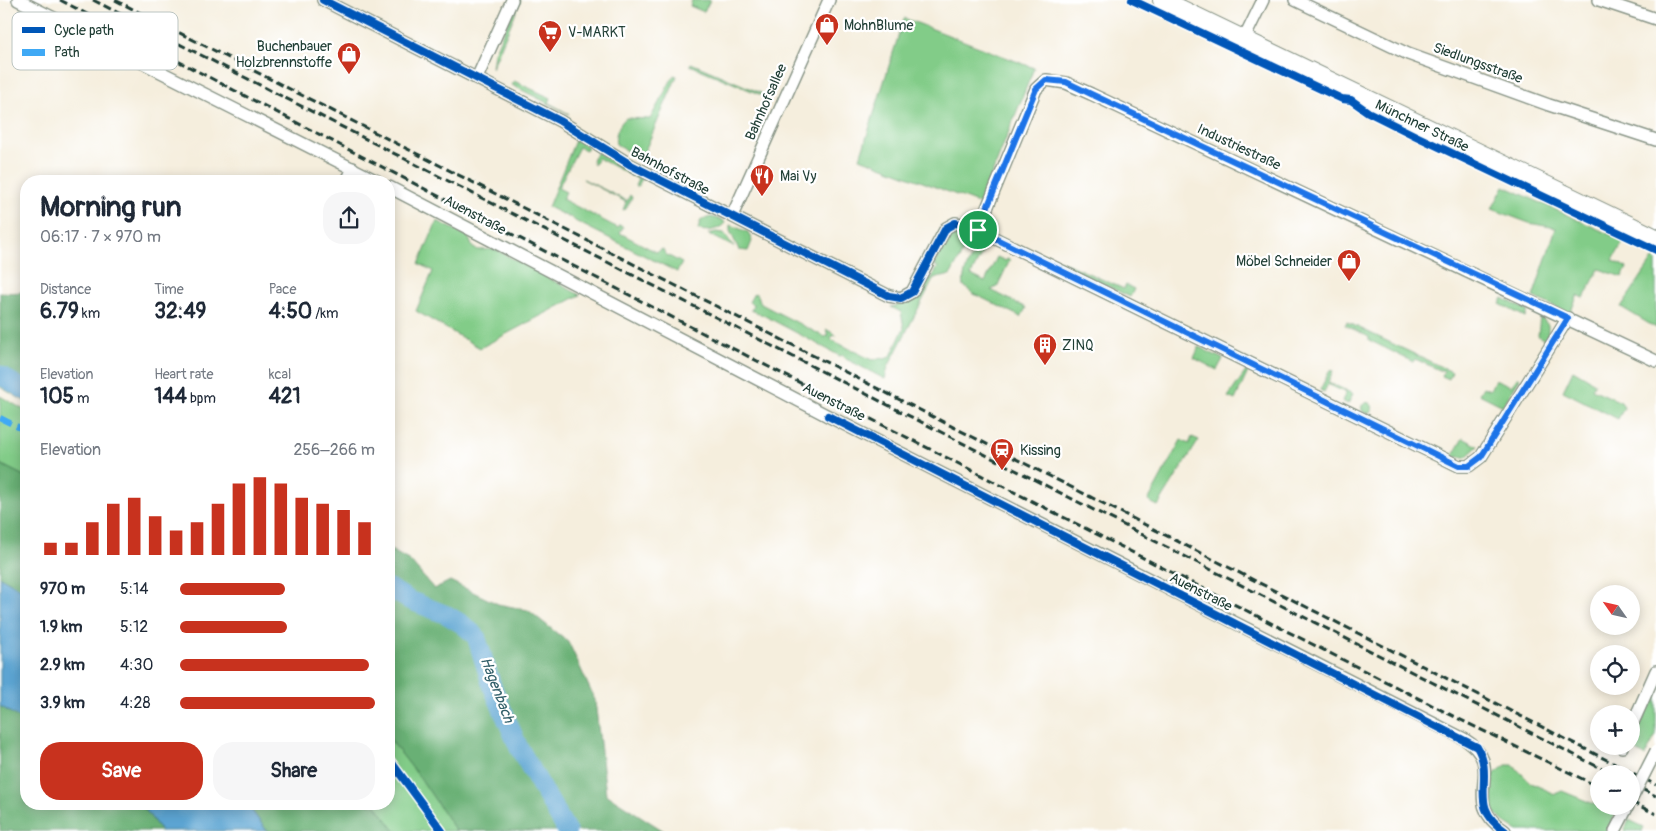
<!DOCTYPE html>
<html lang="en">
<head>
<meta charset="utf-8">
<style>
  :root { --surface:#fff; --page:#f6f6f7; --text:#1f2937; --muted:#747a83; --accent:#c8321e }
  body { margin:0; font-family:Pangolin,sans-serif; background:var(--page); color:var(--text); height:100vh; display:flex; flex-direction:column; font-size:19px; white-space:nowrap }
  * { box-sizing:border-box; margin:0 }
  p { font-size:16px; color:var(--muted) }
  .icon { flex:none; width:28px; height:28px; fill:none; stroke:currentColor; stroke-width:2; stroke-linecap:round; stroke-linejoin:round }
  .map { position:relative; flex:1; overflow:hidden }
  .sheet { position:absolute; left:20px; top:175px; width:375px; height:635px; display:flex; flex-direction:column; background:var(--surface); border-radius:20px; box-shadow:0 2px 12px #0003 }
  .sheet>* { flex:none }
  .needle { width:32px; rotate:304deg }
  .buttons { position:absolute; left:1590px; top:585px; display:grid; gap:10px }
  .buttons a { display:grid; place-items:center; width:50px; height:50px; border-radius:50%; background:var(--surface); box-shadow:0 2px 12px #0003; font-size:25px }
  .pin { position:absolute; display:grid; place-items:center; width:42px; height:42px; color:#fff; margin:-21px; border:2px solid #fff; border-radius:50%; box-shadow:0 1px 5px #0007 }
  .round { display:grid; place-items:center; flex:none; width:52px; height:52px; border-radius:20px; background:var(--page) }
  .headline { display:flex; align-items:center; justify-content:space-between; height:85px; padding:0 20px }
  h1 { font-size:28px; font-weight:800; line-height:38px }
  .metrics { display:grid; grid-template-columns:repeat(3,1fr); gap:8px; height:85px; padding:5px 20px }
  .metrics div { display:grid; align-content:center }
  .metrics b { font-size:21px; font-weight:800 }
  .metrics small { font-size:14px; font-weight:400 }
  .metrics p { font-size:14px }
  .chart { height:140px; padding:10px 20px }
  .chart p { display:flex; justify-content:space-between }
  .chart svg { width:100%; height:90px; margin-top:5px; stroke:var(--accent); stroke-width:6 }
  .button { display:flex; gap:10px; margin-top:auto; padding:10px 20px }
  .button a { flex:1; height:58px; border-radius:20px; background:var(--accent); color:#fff; font-size:20px; font-weight:800; line-height:58px; text-align:center }
  .button a+a { background:var(--page); color:var(--text) }
  ul { padding:0 20px; list-style:none; font-size:16px }
  li { display:grid; grid-template-columns:80px 60px 1fr; align-items:center; height:38px }
  li i { height:12px; border-radius:6px; background:var(--accent) }
  .map>svg:first-child { display:block }
  .green { fill:#82cc88; stroke:#50845e }
  .forest { fill:#69b074; stroke:#447654 }
  .water { fill:#5ba4d2; stroke:#3d7083 }
  .lines { fill:none; stroke-linecap:round; stroke-linejoin:round }
  .river { stroke:#5ba4d2; stroke-width:19 }
  .minor-casing { stroke:#8a9688; stroke-width:14 }
  .primary-casing { stroke:#8a9688; stroke-width:20 }
  .minor { stroke:#fff; stroke-width:11 }
  .primary { stroke:#fff; stroke-width:18 }
  .rail { stroke:#1f3d34; stroke-width:3; stroke-dasharray:8 4; stroke-linecap:butt }
  .minor-bridge-casing { stroke:#8a9688; stroke-width:14; stroke-linecap:butt }
  .minor-bridge { stroke:#fff; stroke-width:11 }
  .quiet { stroke:#3fa9f5; stroke-width:6; stroke-dasharray:12 6; stroke-linecap:butt }
  .cycleway-casing { stroke:#fff; stroke-width:11 }
  .cycleway { stroke:#0057b8; stroke-width:8 }
  .route-casing { stroke:#fff; stroke-width:10 }
  .route { stroke:#1a73e8; stroke-width:6 }
  .labels { text-anchor:middle; dominant-baseline:central; stroke-width:4.5; stroke-linejoin:round; paint-order:stroke }
  .poi-label { font-size:14px; fill:#1f3d34; stroke:#fff; text-anchor:start }
  .street-label { font-size:14px; fill:#1f3d34; stroke:#fff }
  .water-label { font-size:15px; font-style:italic; fill:#34616b; stroke:#fff }
  .key { fill:#fff; stroke:#bcc5c2; stroke-width:1 }
  .key-label { font-size:14px; fill:#1f3d34 }
</style>
</head>
<body>
<div class="map">
<svg width="1656" height="831" viewBox="0 0 1656 831">
  <rect width="100%" height="100%" fill="#fff"/>
  <filter id="ink" filterUnits="userSpaceOnUse"><feTurbulence type="fractalNoise" baseFrequency=".02" numOctaves="2"/><feDisplacementMap in="SourceGraphic" scale="10" xChannelSelector="R" yChannelSelector="G"/><feConvolveMatrix kernelMatrix="1 2 1 2 8 2 1 2 1" color-interpolation-filters="sRGB"/></filter>
  <filter id="wash" filterUnits="userSpaceOnUse"><feTurbulence type="fractalNoise" baseFrequency=".0096" numOctaves="4" result="noise"/><feDisplacementMap in="SourceGraphic" scale="20" xChannelSelector="R" yChannelSelector="G"/><feGaussianBlur stdDeviation="1.12" result="paint"/><feColorMatrix in="noise" values="0 0 0 0 0 0 0 0 0 0 0 0 0 0 0 0 0 1.4 0 .05"/><feComposite in="paint" operator="in"/></filter>
  <g filter="url(#wash)">
    <rect width="100%" height="100%" fill="#f5eedd"/>
    <path class="green" d="M 517,0 L 521,0 L 492,68 L 494,53 Z
      M 692,0 L 710,0 L 704,12 L 690,6 Z
      M 904,18 L 1034,68 L 980,204 L 860,158 Z
      M 691,63 L 761,93 L 766,97 L 690,65 Z
      M 674,75 L 677,76 L 641,160 L 616,144 C 614,136 619,123 626,118 L 650,119 Z
      M 514,81 L 551,98 L 549,103 L 569,114 L 512,85 Z
      M 576,138 L 588,147 L 586,150 L 579,147 L 558,188 L 566,192 L 562,199 L 618,228 L 619,225 L 623,227 L 620,233 L 656,252 L 663,249 L 665,254 L 682,263 L 677,272 L 575,221 L 571,217 L 568,217 L 548,207 Z
      M 597,152 L 642,179 L 638,186 L 635,186 L 638,179 L 598,158 L 594,165 L 592,160 Z
      M 583,179 L 627,201 L 630,195 L 632,197 L 626,209 L 623,210 L 626,202 Z
      M 1504,186 L 1624,241 L 1613,260 L 1627,268 L 1622,277 L 1599,269 L 1584,298 L 1578,295 L 1570,313 L 1533,297 L 1556,228 L 1529,223 L 1492,209 Z
      M 711,217 L 723,220 L 725,223 C 719,230 706,233 698,229 L 701,220 Z
      M 437,221 L 468,236 L 473,248 L 479,250 L 495,249 L 580,295 L 480,348 L 416,311 L 433,271 L 419,264 Z
      M 730,225 L 748,232 L 752,241 L 748,251 L 739,250 L 730,231 Z
      M 716,232 L 724,233 L 734,247 L 708,234 Z
      M 961,233 L 971,237 L 951,274 C 945,278 939,276 933,280 L 888,367 L 885,379 L 846,359 L 843,355 L 840,356 L 763,315 L 751,310 L 754,305 L 749,302 L 754,293 L 758,295 L 761,304 L 825,337 L 828,336 L 826,329 L 836,335 L 831,337 L 832,340 L 872,360 L 881,358 L 885,359 L 891,356 L 904,328 L 901,312 L 891,307 L 910,302 L 927,277 L 931,279 L 938,267 L 934,265 C 940,252 945,233 961,233 Z
      M 986,245 L 971,275 L 985,282 L 997,257 L 1006,261 L 1007,259 L 1010,260 L 997,287 L 991,290 L 1026,308 L 1021,317 L 972,293 L 964,286 C 961,274 973,248 986,245 Z
      M 1045,254 L 1124,289 L 1126,285 L 1134,289 L 1130,297 L 1044,255 Z
      M 1653,259 L 1656,260 L 1656,328 L 1621,307 Z
      M 1503,298 L 1528,311 L 1525,317 L 1500,304 Z
      M 1540,316 L 1548,325 L 1548,335 L 1545,340 L 1538,336 Z
      M 1347,322 L 1452,372 L 1449,379 L 1442,376 L 1444,372 L 1415,359 L 1413,362 L 1369,340 L 1369,337 L 1345,325 Z
      M 1199,347 L 1223,359 L 1217,370 L 1194,358 Z
      M 1330,370 L 1333,371 L 1328,382 L 1353,394 L 1348,404 L 1342,401 L 1346,393 L 1328,384 L 1324,392 L 1320,390 Z
      M 1573,370 L 1595,383 L 1592,389 L 1621,402 L 1624,408 L 1618,419 L 1563,391 Z
      M 1246,371 L 1248,372 L 1235,400 L 1228,397 Z
      M 0,377 L 26,394 L 26,402 L 0,387 Z
      M 1518,377 L 1520,378 L 1503,406 L 1479,394 L 1483,387 L 1490,390 L 1495,379 L 1511,386 Z
      M 0,396 L 26,411 L 26,477 L 0,464 Z
      M1361.5 408a5.5 5.5 0 1 1 11 0a5.5 5.5 0 1 1-11 0Z
      M 1192,437 L 1199,440 L 1158,506 L 1148,501 L 1181,440 L 1189,444 Z
      M 1463,438 L 1478,446 L 1466,457 L 1452,457 Z
      M 1656,691 L 1656,735 L 1645,756 L 1630,747 Z
      M 389,738 L 421,779 L 456,831 L 395,831 L 375,804 L 389,804 Z
      M 1506,765 L 1513,765 L 1531,783 L 1555,794 L 1562,791 L 1616,813 L 1607,831 L 1518,831 C 1496,819 1477,800 1494,774 Z
      M 1629,820 L 1644,827 L 1642,831 L 1624,831 Z"/>
    <path class="forest" d="M 26,292 L 26,387 L 0,372 L 0,293 Z
      M 0,464 L 26,477 L 26,592 L 0,577 Z
      M 389,549 L 410,561 L 434,589 L 450,581 L 498,604 L 528,610 L 569,643 L 595,700 L 606,794 L 664,831 L 456,831 L 421,779 L 389,738 Z
      M 0,706 L 26,722 L 26,804 L 138,804 L 145,809 L 161,831 L 0,831 Z
      M 247,804 L 375,804 L 395,831 L 267,831 Z"/>
    <path class="water" d="M 0,577 L 26,592 L 26,722 L 0,706 Z
      M 138,804 L 247,804 L 267,831 L 161,831 L 145,809 Z"/>
    <g class="lines">
      <path class="river" d="M 0,375 L 26,391
        M 389,588 L 409,600 L 447,615 L 462,624 L 476,636 L 492,686 L 519,748 L 567,831"/>
    </g>
  </g>
  <g filter="url(#ink)">
    <g class="lines">
      <g class="minor-casing">
        <path id="minor" d="M 18,0 L 377,181
          M 323,0 L 560,121 L 631,165 L 889,296 L 901,298 L 912,292 L 946,228 L 955,223 L 968,225 L 1459,466 L 1469,466 L 1481,457 L 1568,318
          M 1295,0 L 1408,54 L 1549,105 L 1656,140
          M 1599,0 L 1656,19
          M 1244,39 L 1263,0
          M 477,78 L 512,0
          M 347,181 L 353,168
          M 389,187 L 828,416 L 1464,739 C 1510,767 1457,800 1505,831
          M 732,216 L 829,0
          M 978,230 L 1036,89 L 1046,80 L 1066,83 L 1091,94 L 1656,361
          M 1631,727 L 1656,671
          M 1622,747 L 1622,746
          M 1615,831 L 1628,806"/>
      </g>
      <g class="primary-casing">
        <g id="primary">
          <path id="s1" d="M 1162,0 L 1656,238"/>
        </g>
      </g>
      <use href="#minor" class="minor"/>
      <use href="#primary" class="primary"/>
      <path class="rail" d="M 60,0 L 722,343 L 1459,719 L 1599,787
        M 93,0 L 1612,774
        M 115,0 L 1656,785
        M 1631,784 L 1656,796
        M 1631,802 L 1656,814"/>
      <g class="minor-bridge-casing">
        <path id="minor-bridge" d="M 1631,800 L 1656,751"/>
      </g>
      <use href="#minor-bridge" class="minor-bridge"/>
      <path class="quiet" d="M 0,418 L 26,431"/>
      <g class="cycleway-casing">
        <path id="cycleway" d="M 323,0 L 560,121 L 631,165 L 889,296 L 901,298 L 912,292 L 946,228 L 955,223 L 968,225 L 1459,466 L 1469,466 L 1481,457 L 1568,318
          M 1132,0 L 1342,99 L 1351,100 L 1368,112 L 1416,136 L 1656,250
          M 828,416 L 1477,747 C 1496,778 1466,806 1505,831
          M 389,759 L 442,831"/>
      </g>
      <use href="#cycleway" class="cycleway"/>
    </g>
  </g>
  <g class="lines" filter="url(#ink)">
    <g class="route-casing">
      <path id="route" d="M 1046,80 L 1066,82 L 1091,94 L 1568,318 L 1481,457 L 1469,466 L 1459,466 L 978,230 L 1036,89 Z"/>
    </g>
    <use href="#route" class="route"/>
  </g>
  <defs>
    <g id="shop-pin" transform="scale(1.25)"><path d="M0 17L-7.5 6A9.5 9.5 0 1 1 7.5 6Z" fill="#c8321e" stroke="#fff"/><path d="M-5-2.5h2.3a2.7 3.5 0 0 1 5.4 0H5L5.5 6h-11ZM-1.5-2.5h3a1.5 2.3 0 0 0-3 0Z" fill="#fff"/></g>
    <g id="supermarket-pin" transform="scale(1.25)"><path d="M0 17L-7.5 6A9.5 9.5 0 1 1 7.5 6Z" fill="#c8321e" stroke="#fff"/><path d="M-6-5.5h2.5l.6 2H6L4.5 2H-2.5L-4.4-4H-6ZM-1.5 3.2a1.3 1.3 0 1 0 .1 0ZM3 3.2a1.3 1.3 0 1 0 .1 0Z" fill="#fff"/></g>
    <g id="restaurant-pin" transform="scale(1.25)"><path d="M0 17L-7.5 6A9.5 9.5 0 1 1 7.5 6Z" fill="#c8321e" stroke="#fff"/><path d="M-5-6h1v4h1v-4h1v4h1v-4h1v5L-1.5 .5V6h-2V.5L-5-1ZM5-6V6H3V1.5H1.5Q1.5-4 5-6Z" fill="#fff"/></g>
    <g id="building-pin" transform="scale(1.25)"><path d="M0 17L-7.5 6A9.5 9.5 0 1 1 7.5 6Z" fill="#c8321e" stroke="#fff"/><path d="M-4-6H4V6H1V3H-1V6H-4ZM-2.5-4.3h1.7v1.8h-1.7ZM.8-4.3h1.7v1.8H.8ZM-2.5-1h1.7V.8h-1.7ZM.8-1h1.7V.8H.8Z" fill="#fff"/></g>
    <g id="station-pin" transform="scale(1.25)"><path d="M0 17L-7.5 6A9.5 9.5 0 1 1 7.5 6Z" fill="#c8321e" stroke="#fff"/><path d="M-3-6H3Q5-6 5-4V2Q5 4 3 4L4.5 6H3L1.5 4h-3L-3 6H-4.5L-3 4Q-5 4-5 2V-4Q-5-6-3-6ZM-3.5-4v3h7v-3ZM-3.5 1v1.5H-2V1ZM2 1v1.5H3.5V1Z" fill="#fff"/></g>
  </defs>
  <g fill-rule="evenodd">
    <use href="#shop-pin" x="827" y="25"/>
    <use href="#supermarket-pin" x="550" y="32"/>
    <use href="#shop-pin" x="349" y="54"/>
    <use href="#restaurant-pin" x="762" y="176"/>
    <use href="#shop-pin" x="1349" y="261"/>
    <use href="#building-pin" x="1045" y="345"/>
    <use href="#station-pin" x="1002" y="450"/>
  </g>
  <g class="labels">
    <g class="poi-label">
      <text x="844" y="25">MohnBlume</text>
      <text x="568" y="32">V-MARKT</text>
      <text x="332" y="46" text-anchor="end">Buchenbauer<tspan x="332" dy="16">Holzbrennstoffe</tspan></text>
      <text x="780" y="176">Mai Vy</text>
      <text x="1332" y="261" text-anchor="end">Möbel Schneider</text>
      <text x="1062" y="345">ZINQ</text>
      <text x="1020" y="450">Kissing</text>
    </g>
    <g class="street-label">
      <text transform="translate(1478 63) rotate(20)">Siedlungsstraße</text>
      <text transform="translate(766 102) rotate(-66)">Bahnhofsallee</text>
      <text stroke="none"><textPath href="#s1" startOffset="289">Münchner Straße</textPath></text>
      <text transform="translate(1239 147) rotate(25)">Industriestraße</text>
      <text transform="translate(670 171) rotate(28)">Bahnhofstraße</text>
      <text transform="translate(475 215) rotate(28)">Auenstraße</text>
      <text transform="translate(834 402) rotate(27)">Auenstraße</text>
      <text transform="translate(1201 592) rotate(27)">Auenstraße</text>
    </g>
    <g class="water-label">
      <text transform="translate(497 690) rotate(69)">Hagenbach</text>
    </g>
  </g>
  <rect x="12" y="12" width="166" height="58" rx="8" class="key"/>
  <rect x="22" y="27" width="23" height="6" fill="#0057b8"/>
  <rect x="22" y="49" width="23" height="7" fill="#3fa9f5"/>
  <g class="key-label">
    <text x="54" y="35">Cycle path</text>
    <text x="54" y="57">Path</text>
  </g>
</svg>
<div class="buttons">
<a><svg class="needle" viewBox="-14 -14 28 28"><path d="M0-13l5 13h-10z" fill="#e53935"/><path d="M0 13l5-13h-10z" fill="#747a83"/></svg></a>
<a><svg class="icon" aria-label="locate" viewBox="0 0 24 24"><circle cx="12" cy="12" r="6"/><path d="M12 2v4M12 18v4M2 12h4M18 12h4"/></svg></a>
<a>+</a>
<a>−</a>
</div>
<div class="pin" style="left:978px;top:230px;background:#1e9e55"><svg class="icon" aria-label="arrive" viewBox="0 0 24 24"><path d="M6 21V4h12l-3 4 3 4H6"/></svg></div>
<section class="sheet">
<div class="headline"><div><h1>Morning run</h1><p>06:17 · 7 × 970 m</p></div><a class="round"><svg class="icon" aria-label="share" viewBox="0 0 24 24"><path d="M12 15V3M7 8l5-5 5 5M5 13v7h14v-7"/></svg></a></div>
<div class="metrics">
<div><p>Distance</p><b>6.79<small> km</small></b></div>
<div><p>Time</p><b>32:49</b></div>
<div><p>Pace</p><b>4:50<small> /km</small></b></div>
</div>
<div class="metrics">
<div><p>Elevation</p><b>105<small> m</small></b></div>
<div><p>Heart rate</p><b>144<small> bpm</small></b></div>
<div><p>kcal</p><b>421</b></div>
</div>
<div class="chart"><p><span>Elevation</span>256–266 m</p>
<svg viewBox="0 0 160 44" preserveAspectRatio="none"><path d="M5 44V38M15 44V38M25 44V28M35 44V19M45 44V16M55 44V25M65 44V32M75 44V28M85 44V19M95 44V9M105 44V6M115 44V9M125 44V16M135 44V19M145 44V22M155 44V28"/></svg>
</div>
<ul>
<li><b>970 m</b>5:14<i style="width:54%"></i></li>
<li><b>1.9 km</b>5:12<i style="width:55%"></i></li>
<li><b>2.9 km</b>4:30<i style="width:97%"></i></li>
<li><b>3.9 km</b>4:28<i style="width:100%"></i></li>
</ul>
<div class="button"><a>Save</a><a>Share</a></div>
</section>
</div>
</body>
</html>
